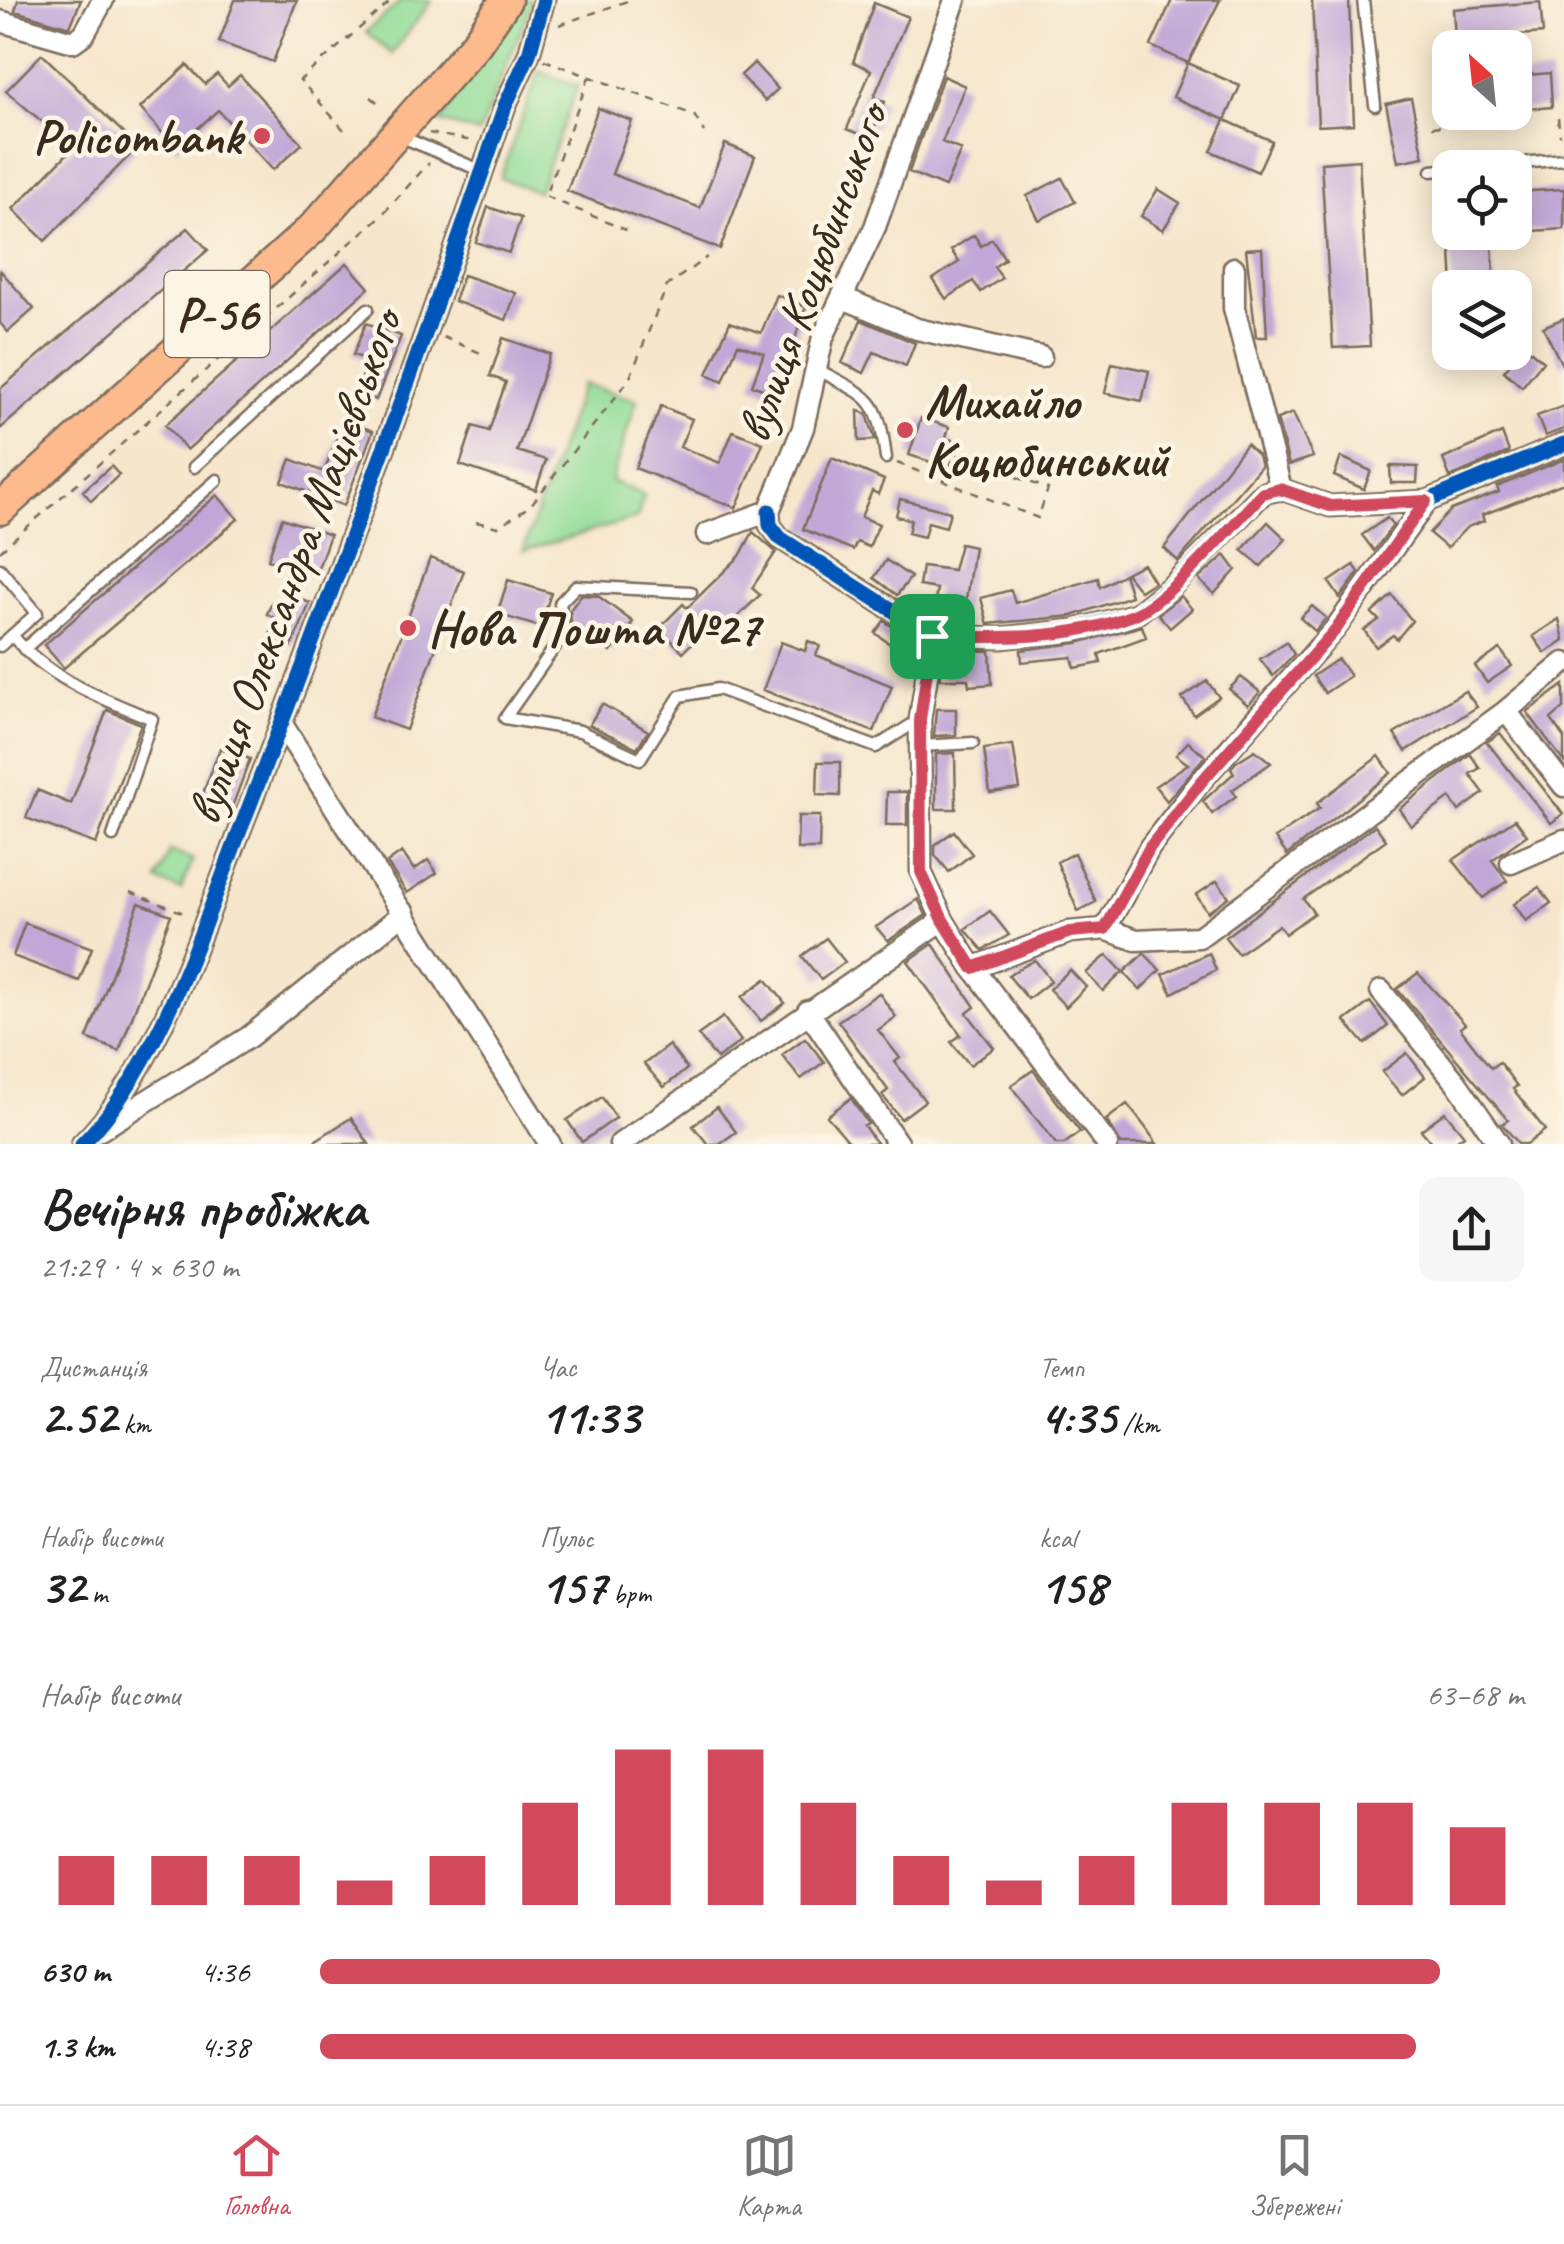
<!DOCTYPE html>
<html lang="uk">
<head>
<meta charset="utf-8">
<style>
  :root { --surface:#fff; --page:#f6f6f6; --text:#202124; --muted:#757577; --line:#e0e0e0; --accent:#d1495b }
  body { margin:0; font-family:Caveat,sans-serif; background:var(--page); color:var(--text); height:100vh; display:flex; flex-direction:column; font-size:38px; white-space:nowrap }
  * { box-sizing:border-box; margin:0 }
  p { font-size:32px; color:var(--muted) }
  .icon { flex:none; width:55px; height:55px; fill:none; stroke:currentColor; stroke-width:2; stroke-linecap:round; stroke-linejoin:round }
  .map { position:relative; height:1144px; overflow:hidden }
  .drawer { display:flex; flex-direction:column; background:var(--surface); flex:1 }
  .drawer>* { flex:none }
  .needle { width:65px; rotate:333deg }
  .tools { position:absolute; left:1432px; top:30px; display:grid; gap:20px }
  .tools a { display:grid; place-items:center; width:100px; height:100px; border-radius:20px; background:var(--surface); box-shadow:0 5px 25px #0003; font-size:50px }
  .pin { position:absolute; display:grid; place-items:center; width:85px; height:85px; color:#fff; margin:-42px; border-radius:20px; box-shadow:0 5px 15px #0006 }
  .round { display:grid; place-items:center; flex:none; width:105px; height:105px; border-radius:20px; background:var(--page) }
  .head { display:flex; align-items:center; justify-content:space-between; height:170px; padding:0 40px }
  h1 { font-size:55px; font-weight:600; line-height:75px }
  .stats { display:grid; grid-template-columns:repeat(3,1fr); gap:15px; height:170px; padding:10px 40px }
  .stats div { display:grid; align-content:center }
  .stats b { font-size:50px; font-weight:600 }
  .stats small { font-size:28px; font-weight:400 }
  .stats p { font-size:28px }
  .chart { height:280px; padding:20px 40px }
  .chart p { display:flex; justify-content:space-between }
  .chart svg { width:100%; height:180px; margin-top:10px; stroke:var(--accent); stroke-width:6 }
  ul { padding:0 40px; list-style:none; font-size:32px }
  li { display:grid; grid-template-columns:160px 120px 1fr; align-items:center; height:75px }
  li i { height:25px; border-radius:12px; background:var(--accent) }
  .tab-bar { display:flex; justify-content:space-around; align-items:center; height:140px; border-top:2px solid var(--line); background:var(--surface); font-size:28px; color:var(--muted) }
  .tab-bar a { display:grid; justify-items:center; gap:5px }
  .tab-bar .selected { color:var(--accent) }
  .map>svg:first-child { display:block }
  .green { fill:#92dd99; stroke:#66845c; stroke-width:2.5 }
  .building { fill:#c1a7d7 }
  .lines { fill:none; stroke-linecap:round; stroke-linejoin:round }
  .service-casing { stroke:#7c6c5b; stroke-width:15 }
  .minor-casing { stroke:#7c6c5b; stroke-width:25 }
  .primary-casing { stroke:#7c6c5b; stroke-width:35 }
  .path { stroke:#7c6c5b; stroke-width:2.5; stroke-dasharray:8 8; stroke-linecap:butt }
  .service { stroke:#fff; stroke-width:10 }
  .minor { stroke:#fff; stroke-width:20 }
  .primary { stroke:#fcba8d; stroke-width:30 }
  .cycleway-casing { stroke:#fcf5e5; stroke-width:21 }
  .cycleway { stroke:#0057b8; stroke-width:15 }
  .route-casing { stroke:#fff; stroke-width:20 }
  .route { stroke:#d1495b; stroke-width:12 }
  .poi-dot { fill:#d1495b; stroke:#fcf5e5; stroke-width:4 }
  .labels { text-anchor:middle; dominant-baseline:central; stroke-width:9; stroke-linejoin:round; paint-order:stroke }
  .shield { fill:#fcf5e5; stroke:#75675a; stroke-width:2.5 }
  .shield-label { font-size:48px; font-weight:bold; fill:#3b2a1e }
  .poi-label { font-size:50px; font-weight:bold; fill:#3b2a1e; stroke:#fcf5e5; text-anchor:start }
  .street-label { font-size:50px; fill:#3b2a1e; stroke:#fcf5e5 }
</style>
</head>
<body>
<div class="map">
<svg width="1564" height="1144" viewBox="0 0 1564 1144">
  <rect width="100%" height="100%" fill="#fcf5e5"/>
  <filter id="ink" filterUnits="userSpaceOnUse"><feTurbulence type="fractalNoise" baseFrequency=".01" numOctaves="2"/><feDisplacementMap in="SourceGraphic" scale="20" xChannelSelector="R" yChannelSelector="G"/><feConvolveMatrix kernelMatrix="1 2 1 2 8 2 1 2 1" color-interpolation-filters="sRGB"/></filter>
  <filter id="wash" filterUnits="userSpaceOnUse"><feTurbulence type="fractalNoise" baseFrequency=".0048" numOctaves="4" result="noise"/><feDisplacementMap in="SourceGraphic" scale="40" xChannelSelector="R" yChannelSelector="G"/><feGaussianBlur stdDeviation="2.25" result="paint"/><feColorMatrix in="noise" values="0 0 0 0 0 0 0 0 0 0 0 0 0 0 0 0 0 1.4 0 .05"/><feComposite in="paint" operator="in"/></filter>
  <g filter="url(#wash)">
    <rect width="100%" height="100%" fill="#f6e6cc"/>
    <path class="green" d="M 402,0 L 432,0 L 392,54 L 366,32 Z
      M 520,0 L 533,0 L 479,133 L 440,122 Z
      M 539,71 L 578,86 L 538,192 L 500,178 Z
      M 582,384 L 637,400 L 611,481 L 644,495 L 637,518 L 523,551 Z
      M 170,851 L 193,860 L 181,890 L 157,881 Z"/>
    <g id="blocks">
      <path class="building" d="M 18,0 L 81,0 L 70,27 L 15,11 Z
        M 235,0 L 297,0 L 273,62 L 219,42 Z
        M 1172,0 L 1220,0 L 1188,63 L 1151,46 Z
        M 1312,0 L 1349,0 L 1354,124 L 1318,126 Z
        M 1540,2 L 1543,33 L 1506,36 L 1507,48 L 1485,48 L 1484,35 L 1455,37 L 1453,9 Z
        M 874,3 L 908,17 L 874,97 L 885,102 L 870,138 L 847,129 L 871,70 L 853,62 Z
        M 42,54 L 138,147 L 45,241 L 13,209 L 73,148 L 6,91 Z
        M 754,63 L 778,89 L 765,101 L 741,75 Z
        M 1188,63 L 1240,86 L 1225,120 L 1173,97 Z
        M 187,65 L 205,84 L 217,74 L 228,86 L 240,75 L 302,144 L 273,170 L 218,110 L 176,148 L 140,108 Z
        M 1550,73 L 1552,107 L 1515,110 L 1515,76 Z
        M 943,76 L 965,86 L 942,142 L 961,150 L 945,187 L 909,172 Z
        M 1411,98 L 1424,157 L 1398,162 L 1386,104 Z
        M 598,108 L 632,121 L 612,174 L 700,208 L 725,144 L 755,156 L 720,249 L 567,191 Z
        M 1225,120 L 1272,141 L 1258,172 L 1211,151 Z
        M 1359,160 L 1370,346 L 1333,348 L 1321,163 Z
        M 1062,178 L 1075,202 L 1039,220 L 1027,196 Z
        M 1158,189 L 1180,203 L 1163,230 L 1141,216 Z
        M 1564,189 L 1564,229 L 1515,232 L 1515,192 Z
        M 488,207 L 521,218 L 509,253 L 476,242 Z
        M 188,228 L 208,250 L 0,429 L 0,389 Z
        M 1450,232 L 1491,232 L 1495,288 L 1453,288 Z
        M 974,235 L 981,246 L 992,239 L 1005,259 L 994,267 L 1002,278 L 981,292 L 973,281 L 946,299 L 933,279 L 959,262 L 951,250 Z
        M 1262,248 L 1267,337 L 1256,337 L 1246,249 Z
        M 347,263 L 369,288 L 187,450 L 165,425 Z
        M 0,270 L 34,309 L 8,332 L 0,323 Z
        M 463,275 L 516,293 L 506,320 L 454,301 Z
        M 777,295 L 806,307 L 776,394 L 752,385 L 764,353 L 738,344 L 723,381 L 707,374 L 730,322 L 761,333 Z
        M 1564,318 L 1564,369 L 1543,327 Z
        M 861,320 L 915,343 L 906,366 L 874,352 L 864,373 L 842,363 Z
        M 366,323 L 401,336 L 376,400 L 356,393 L 369,360 L 353,355 Z
        M 503,338 L 550,354 L 517,451 L 546,460 L 536,490 L 460,465 L 473,426 L 489,431 L 506,382 L 490,376 Z
        M 1525,346 L 1543,361 L 1522,387 L 1504,371 Z
        M 1112,363 L 1149,371 L 1142,401 L 1105,393 Z
        M 661,406 L 692,419 L 680,447 L 720,463 L 733,431 L 763,443 L 736,508 L 635,468 Z
        M 1564,406 L 1564,429 L 1545,436 L 1537,416 Z
        M 858,410 L 867,414 L 875,440 L 859,441 Z
        M 1293,413 L 1313,457 L 1289,465 L 1277,419 Z
        M 921,418 L 949,427 L 946,438 L 953,440 L 947,458 L 940,456 L 937,464 L 909,455 Z
        M 344,420 L 373,431 L 344,506 L 282,482 L 291,459 L 324,472 Z
        M 1502,433 L 1509,452 L 1450,477 L 1443,459 Z
        M 1246,444 L 1258,455 L 1261,466 L 1178,561 L 1164,548 Z
        M 1341,457 L 1371,471 L 1364,489 L 1334,476 Z
        M 832,458 L 884,480 L 878,494 L 872,491 L 861,517 L 879,524 L 869,547 L 857,542 L 853,550 L 803,529 Z
        M 1564,459 L 1564,483 L 1482,515 L 1484,521 L 1467,527 L 1447,548 L 1429,533 L 1451,510 L 1499,492 L 1497,487 Z
        M 111,466 L 119,475 L 91,501 L 83,491 Z
        M 1390,466 L 1418,467 L 1417,483 L 1391,483 Z
        M 217,495 L 238,519 L 64,668 L 44,645 Z
        M 900,499 L 950,512 L 946,527 L 928,522 L 924,537 L 908,533 L 911,520 L 896,516 Z
        M 282,518 L 330,535 L 315,576 L 268,559 Z
        M 1387,518 L 1393,525 L 1374,551 L 1362,535 Z
        M 1268,522 L 1286,539 L 1261,566 L 1242,550 Z
        M 753,532 L 776,552 L 752,588 L 760,595 L 728,626 L 719,617 L 683,652 L 659,628 L 683,604 L 687,608 L 740,556 Z
        M 960,544 L 974,547 L 963,619 L 933,614 L 937,589 L 919,586 L 922,566 L 953,570 Z
        M 1225,555 L 1236,570 L 1214,594 L 1198,579 Z
        M 430,558 L 464,571 L 406,730 L 371,717 Z
        M 886,560 L 911,577 L 897,595 L 874,578 Z
        M 1143,564 L 1154,582 L 1140,591 L 1126,573 Z
        M 1354,565 L 1359,572 L 1340,598 L 1329,582 Z
        M 1124,574 L 1131,596 L 1072,616 L 988,624 L 981,598 L 1011,590 L 1015,603 L 1098,578 L 1100,587 Z
        M 508,580 L 551,593 L 540,627 L 497,614 Z
        M 287,594 L 310,603 L 292,646 L 269,637 L 277,619 L 267,614 L 272,602 L 282,606 Z
        M 581,595 L 598,596 L 633,622 L 611,652 L 571,623 L 570,610 Z
        M 1392,595 L 1412,621 L 1397,639 L 1393,635 L 1376,647 L 1364,630 L 1379,620 L 1372,613 Z
        M 1181,596 L 1192,609 L 1170,628 L 1158,614 Z
        M 1312,606 L 1326,618 L 1315,631 L 1300,618 Z
        M 1559,619 L 1564,640 L 1545,653 L 1533,636 Z
        M 884,621 L 909,637 L 898,650 L 875,633 Z
        M 1142,626 L 1146,637 L 1099,654 L 1101,663 L 1075,668 L 1072,657 L 1022,662 L 1021,650 L 1077,643 Z
        M 808,641 L 820,646 L 816,655 L 892,686 L 874,732 L 763,690 L 781,642 L 805,651 Z
        M 1286,642 L 1294,654 L 1273,676 L 1260,659 Z
        M 1500,649 L 1512,666 L 1487,683 L 1475,666 Z
        M 945,650 L 990,651 L 992,684 L 969,686 L 968,679 L 940,679 Z
        M 1338,659 L 1350,676 L 1325,693 L 1313,676 Z
        M 1241,677 L 1260,692 L 1248,705 L 1229,689 Z
        M 1207,681 L 1219,697 L 1194,715 L 1182,698 Z
        M 1564,685 L 1564,708 L 1551,719 L 1564,738 L 1564,762 L 1527,712 Z
        M 1465,691 L 1477,707 L 1406,751 L 1394,734 Z
        M 602,704 L 648,731 L 637,748 L 589,725 Z
        M 936,709 L 956,709 L 956,735 L 934,736 Z
        M 107,710 L 141,724 L 96,844 L 26,818 L 37,790 L 71,804 Z
        M 1500,733 L 1563,814 L 1551,823 L 1487,742 Z
        M 1188,742 L 1205,756 L 1167,801 L 1155,786 L 1188,764 L 1176,755 Z
        M 1013,745 L 1020,789 L 990,793 L 984,749 Z
        M 220,748 L 250,759 L 232,807 L 202,796 Z
        M 1255,750 L 1271,763 L 1232,790 L 1236,796 L 1212,814 L 1203,801 L 1234,773 L 1231,768 L 1236,762 Z
        M 955,753 L 956,809 L 936,809 L 936,754 Z
        M 1470,754 L 1480,768 L 1470,774 L 1484,793 L 1459,811 L 1450,798 L 1411,826 L 1399,809 Z
        M 1379,756 L 1391,773 L 1287,855 L 1275,838 L 1320,808 L 1317,803 Z
        M 818,762 L 840,762 L 840,796 L 817,795 Z
        M 887,792 L 907,792 L 907,825 L 886,825 Z
        M 798,816 L 820,816 L 819,849 L 797,849 Z
        M 1515,819 L 1527,835 L 1492,860 L 1507,881 L 1483,898 L 1453,860 Z
        M 1375,825 L 1386,840 L 1303,899 L 1314,913 L 1285,934 L 1279,925 L 1238,954 L 1225,937 Z
        M 954,831 L 972,854 L 949,872 L 935,855 L 935,845 Z
        M 402,852 L 414,870 L 428,860 L 437,873 L 407,893 L 387,863 Z
        M 1074,853 L 1096,902 L 1078,911 L 1057,862 Z
        M 1217,881 L 1229,897 L 1208,912 L 1196,895 Z
        M 1539,887 L 1551,903 L 1526,921 L 1514,904 Z
        M 918,899 L 926,915 L 888,941 L 876,927 Z
        M 139,903 L 171,915 L 119,1051 L 87,1038 Z
        M 990,911 L 1009,935 L 983,950 L 965,929 Z
        M 25,923 L 92,948 L 79,981 L 13,956 Z
        M 826,938 L 845,962 L 821,980 L 802,956 Z
        M 933,944 L 975,1007 L 967,1013 L 994,1048 L 970,1065 L 951,1042 L 961,1035 L 908,961 Z
        M 1144,953 L 1160,970 L 1140,990 L 1124,972 Z
        M 1209,953 L 1216,970 L 1172,993 L 1163,974 Z
        M 1107,955 L 1123,972 L 1103,991 L 1086,973 Z
        M 1035,960 L 1051,981 L 1028,999 L 1008,975 Z
        M 1070,970 L 1086,987 L 1066,1007 L 1049,989 Z
        M 1418,973 L 1465,1024 L 1460,1028 L 1491,1068 L 1499,1062 L 1517,1086 L 1513,1089 L 1545,1130 L 1527,1144 L 1519,1144 L 1502,1124 L 1508,1120 L 1397,989 Z
        M 766,979 L 785,1003 L 761,1021 L 742,997 Z
        M 879,993 L 896,1017 L 878,1030 L 900,1058 L 895,1062 L 925,1101 L 901,1119 L 882,1095 L 888,1090 L 838,1021 Z
        M 1370,1002 L 1388,1026 L 1365,1044 L 1345,1021 Z
        M 723,1017 L 741,1041 L 717,1059 L 698,1035 Z
        M 805,1038 L 824,1062 L 801,1079 L 782,1055 Z
        M 669,1045 L 687,1069 L 664,1087 L 644,1064 Z
        M 1407,1053 L 1425,1077 L 1402,1095 L 1382,1072 Z
        M 1033,1070 L 1080,1132 L 1064,1144 L 1056,1144 L 1011,1086 Z
        M 602,1097 L 616,1118 L 582,1142 L 567,1120 Z
        M 851,1098 L 868,1124 L 864,1126 L 877,1144 L 851,1144 L 827,1116 Z
        M 1127,1104 L 1146,1128 L 1157,1144 L 1121,1144 L 1106,1120 Z
        M 717,1107 L 736,1132 L 719,1144 L 708,1144 L 693,1126 Z
        M 1445,1112 L 1464,1135 L 1452,1144 L 1433,1144 L 1421,1130 Z
        M 351,1118 L 369,1144 L 310,1144 Z"/>
    </g>
  </g>
  <g filter="url(#ink)">
    <use href="#blocks" fill-opacity="0" stroke="#7c6c5b" stroke-width="2.5"/>
    <g class="lines">
      <g class="service-casing">
        <path id="service" d="M 1363,0 L 1375,105
          M 400,136 L 484,172
          M 1470,168 L 1564,159
          M 1432,171 L 1450,169
          M 817,369 C 871,399 878,395 886,458
          M 194,467 L 368,309
          M 0,569 L 37,613 L 0,646
          M 691,592 L 576,586 L 560,603 L 564,634 L 505,718 L 580,731 L 640,759 L 680,696 L 718,689 L 876,747 L 919,720
          M 12,635 C 48,679 101,698 152,719 L 113,836
          M 24,649 L 217,480
          M 921,746 L 973,743"/>
      </g>
      <g class="minor-casing">
        <path id="minor" d="M 0,21 L 73,42 L 84,34 L 103,0
          M 1234,268 L 1234,308 L 1281,489
          M 843,298 L 917,329 L 1041,357
          M 769,511 L 770,525 L 780,538 L 933,636 L 1001,638 L 1074,630 L 1136,614 L 1174,584 L 1263,493 L 1281,489 L 1330,506 L 1427,501 L 1564,444
          M 707,534 L 769,511 L 803,428 L 823,337 L 875,227 L 955,0
          M 933,636 L 920,719 L 921,872 L 943,920 L 973,968 L 1107,1144
          M 1506,711 L 1564,786
          M 281,723 L 550,1144
          M 1511,863 L 1564,840
          M 1105,929 L 1150,847 L 1201,781 L 1335,629 L 1427,501
          M 973,968 L 1070,932 L 1105,929 L 1136,940 L 1199,937 L 1506,711 L 1564,663
          M 1381,991 L 1456,1082 L 1499,1144
          M 808,1011 L 898,1144
          M 100,1130 L 249,1037 L 404,913
          M 82,1144 C 159,1069 205,919 244,820 C 336,584 423,345 505,106 L 529,54 L 544,0
          M 620,1144 L 943,920"/>
      </g>
      <g class="primary-casing">
        <path id="primary" d="M 0,509 L 313,228 L 475,45 L 506,0"/>
      </g>
      <path class="path" d="M 559,25 L 630,0
        M 544,60 L 694,115 L 704,132
        M 589,77 L 545,196 L 626,230
        M 371,97 L 382,106
        M 1558,118 L 1560,136
        M 1432,127 L 1451,125
        M 344,130 L 300,80 L 392,0
        M 429,133 L 473,141
        M 443,337 L 483,354
        M 897,463 L 1038,518 L 1048,489 L 955,454 L 943,484
        M 476,522 L 498,527 L 531,505 L 629,380 L 667,286 L 707,257
        M 0,551 L 380,217 L 429,163
        M 130,892 L 189,915"/>
      <use href="#service" class="service"/>
      <use href="#minor" class="minor"/>
      <use href="#primary" class="primary"/>
      <g class="cycleway-casing">
        <path id="cycleway" d="M 769,511 L 770,525 L 780,538 L 933,636 L 1001,638 L 1074,630 L 1136,614 L 1174,584 L 1263,493 L 1281,489 L 1330,506 L 1427,501 L 1564,444
          M 82,1144 C 159,1069 205,919 244,820 C 336,584 423,345 505,106 L 529,54 L 544,0"/>
      </g>
      <use href="#cycleway" class="cycleway"/>
    </g>
  </g>
  <g class="lines" filter="url(#ink)">
    <g class="route-casing">
      <path id="route" d="M 1280,489 L 1330,506 L 1426,501 L 1336,629 L 1202,781 L 1150,847 L 1105,929 L 1070,932 L 973,968 L 943,920 L 921,872 L 920,720 L 932,636 C 998,638 1071,640 1133,615 C 1170,600 1233,524 1263,493 Z"/>
    </g>
    <use href="#route" class="route"/>
  </g>
  <g class="poi-dot">
    <circle cx="262" cy="136" r="10"/>
    <circle cx="905" cy="430" r="10"/>
    <circle cx="408" cy="628" r="10"/>
  </g>
  <g class="labels">
    <rect class="shield" x="164.5" y="271" width="105" height="86" rx="8"/>
    <g class="shield-label">
      <text x="217" y="314">Р-56</text>
    </g>
    <g class="poi-label">
      <text x="242" y="136" text-anchor="end">Policombank</text>
      <text x="925" y="401">Михайло<tspan x="925" dy="58">Коцюбинський</tspan></text>
      <text x="428" y="628">Нова Пошта №27</text>
    </g>
    <g class="street-label">
      <text transform="translate(812 273) rotate(-70)">вулиця Коцюбинського</text>
      <text transform="translate(294 567) rotate(-70)">вулиця Олександра Мацієвського</text>
    </g>
  </g>
</svg>
<div class="tools">
<a><svg class="needle" viewBox="-14 -14 28 28"><path d="M0-13l5 13h-10z" fill="#e53935"/><path d="M0 13l5-13h-10z" fill="#757577"/></svg></a>
<a><svg class="icon" aria-label="locate" viewBox="0 0 24 24"><circle cx="12" cy="12" r="6"/><path d="M12 2v4M12 18v4M2 12h4M18 12h4"/></svg></a>
<a><svg class="icon" aria-label="layers" viewBox="0 0 24 24"><path d="M12 4l9 5-9 5-9-5zM3 14l9 5 9-5"/></svg></a>
</div>
<div class="pin" style="left:932px;top:636px;background:#1e9e55"><svg class="icon" aria-label="arrive" viewBox="0 0 24 24"><path d="M6 21V4h12l-3 4 3 4H6"/></svg></div>
</div>
<section class="drawer">
<div class="head"><div><h1>Вечірня пробіжка</h1><p>21:29 · 4 × 630 m</p></div><a class="round"><svg class="icon" aria-label="share" viewBox="0 0 24 24"><path d="M12 15V3M7 8l5-5 5 5M5 13v7h14v-7"/></svg></a></div>
<div class="stats">
<div><p>Дистанція</p><b>2.52<small> km</small></b></div>
<div><p>Час</p><b>11:33</b></div>
<div><p>Темп</p><b>4:35<small> /km</small></b></div>
</div>
<div class="stats">
<div><p>Набір висоти</p><b>32<small> m</small></b></div>
<div><p>Пульс</p><b>157<small> bpm</small></b></div>
<div><p>kcal</p><b>158</b></div>
</div>
<div class="chart"><p><span>Набір висоти</span>63–68 m</p>
<svg viewBox="0 0 160 44" preserveAspectRatio="none"><path d="M5 44V32M15 44V32M25 44V32M35 44V38M45 44V32M55 44V19M65 44V6M75 44V6M85 44V19M95 44V32M105 44V38M115 44V32M125 44V19M135 44V19M145 44V19M155 44V25"/></svg>
</div>
<ul>
<li><b>630 m</b>4:36<i style="width:93%"></i></li>
<li><b>1.3 km</b>4:38<i style="width:91%"></i></li>
</ul>
</section>
<nav class="tab-bar">
<a class="selected"><svg class="icon" aria-label="home" viewBox="0 0 24 24"><path d="M3 11l9-7 9 7M6 9v11h12V9"/></svg>Головна</a>
<a><svg class="icon" aria-label="map" viewBox="0 0 24 24"><path d="M3 6l6-2 6 2 6-2v14l-6 2-6-2-6 2zM9 4v14M15 6v14"/></svg>Карта</a>
<a><svg class="icon" aria-label="saved" viewBox="0 0 24 24"><path d="M7 4h10v16l-5-4-5 4z"/></svg>Збережені</a>
</nav>
</body>
</html>
